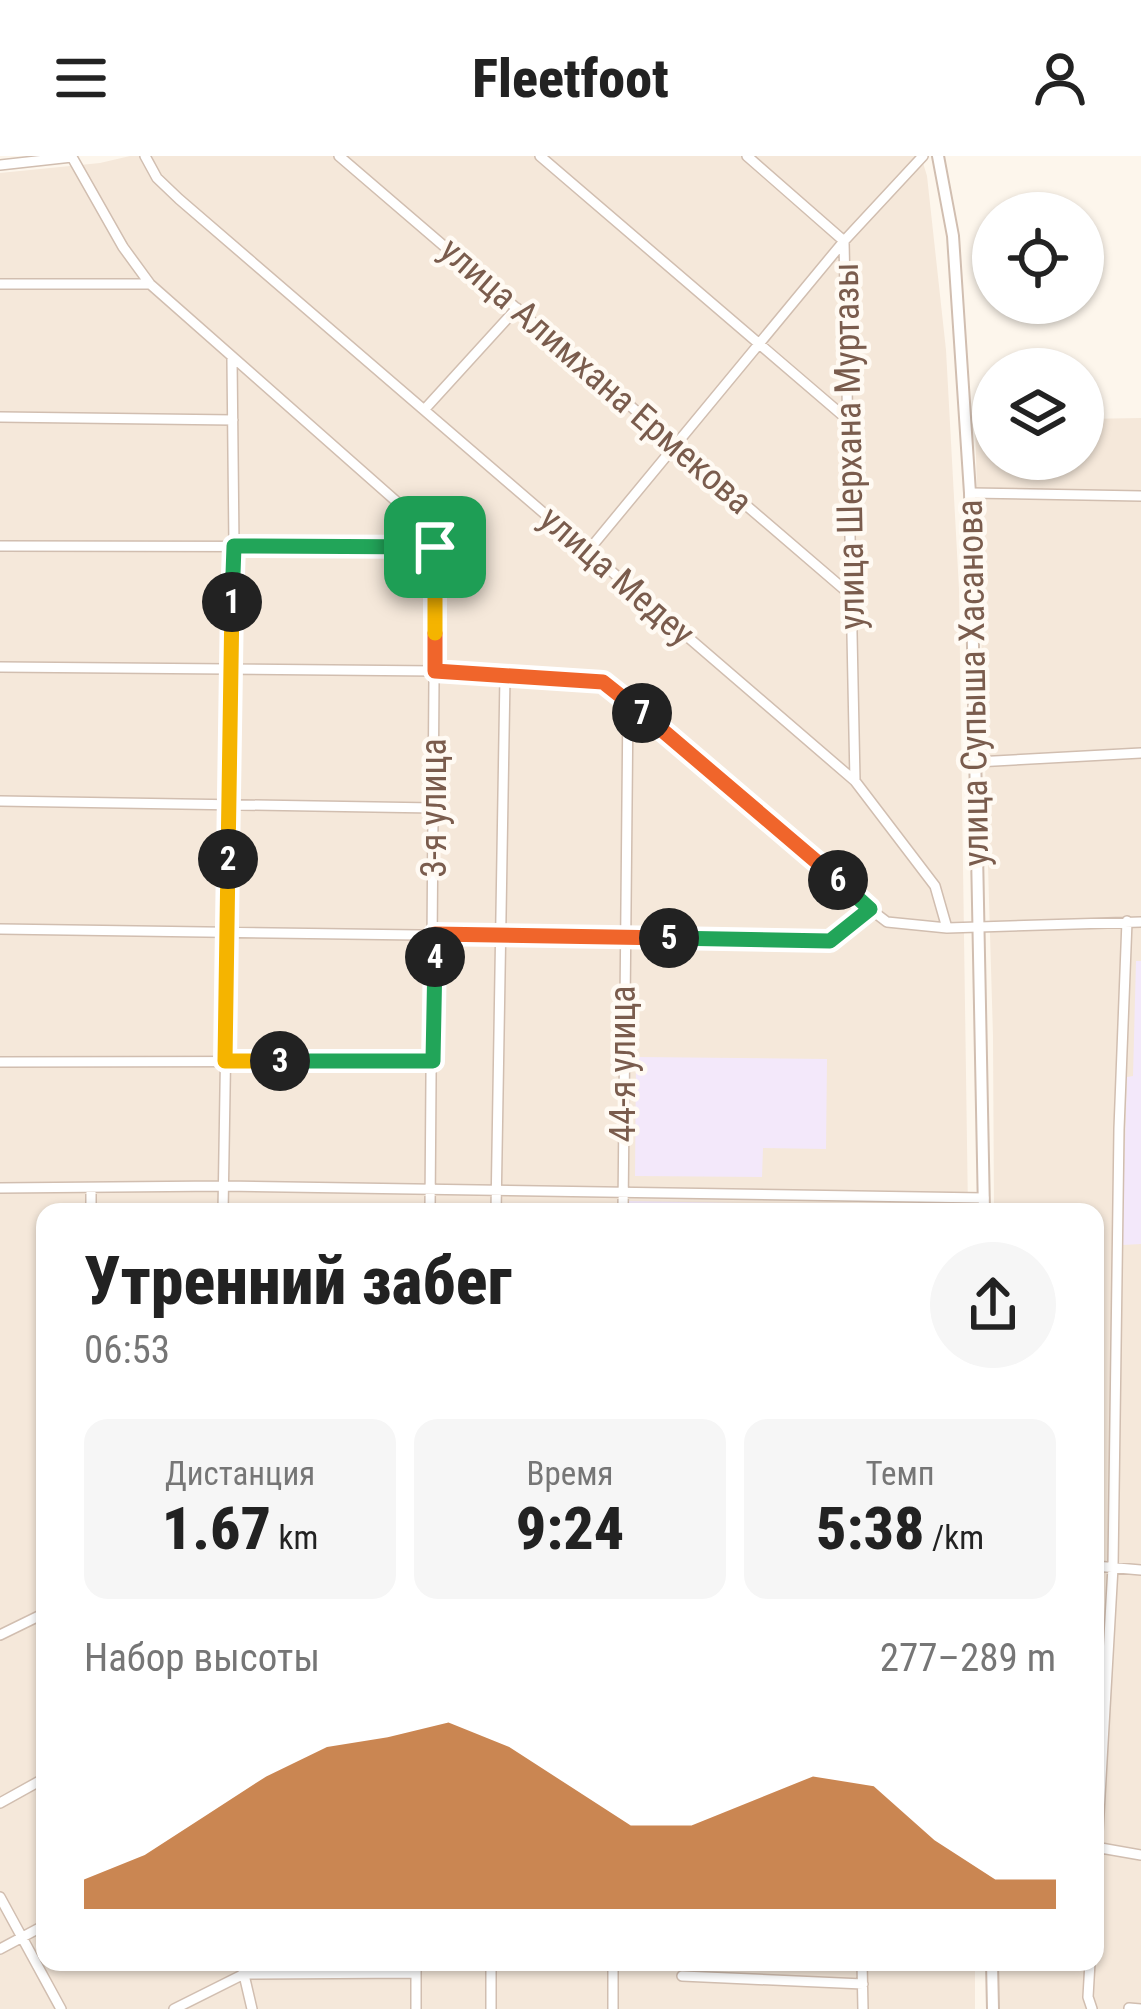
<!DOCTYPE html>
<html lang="ru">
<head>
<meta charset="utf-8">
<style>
  :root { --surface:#fff; --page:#f6f6f6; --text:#222; --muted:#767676; --accent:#b45309 }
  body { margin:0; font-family:"Roboto Condensed",sans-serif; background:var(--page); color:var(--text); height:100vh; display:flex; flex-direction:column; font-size:45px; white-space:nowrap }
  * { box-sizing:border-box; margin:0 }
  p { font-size:39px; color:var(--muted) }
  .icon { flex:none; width:66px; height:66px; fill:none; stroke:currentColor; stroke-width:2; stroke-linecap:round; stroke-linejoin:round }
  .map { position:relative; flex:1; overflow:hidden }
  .panel { position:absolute; left:36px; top:1047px; width:1068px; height:768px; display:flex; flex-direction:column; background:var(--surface); border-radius:24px; box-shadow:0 3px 9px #0004 }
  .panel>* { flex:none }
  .buttons { position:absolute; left:972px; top:36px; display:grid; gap:24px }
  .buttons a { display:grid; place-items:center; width:132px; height:132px; border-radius:50%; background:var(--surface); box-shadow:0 3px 9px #0004; font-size:60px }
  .pin { position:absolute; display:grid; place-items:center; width:102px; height:102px; color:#fff; margin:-51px; border-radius:24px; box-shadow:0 6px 18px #0006 }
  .km { position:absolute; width:60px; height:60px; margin:-30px; border-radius:50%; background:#222; color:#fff; font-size:33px; line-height:60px; text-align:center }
  .round { display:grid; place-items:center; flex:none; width:126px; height:126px; border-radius:63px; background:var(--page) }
  .head { display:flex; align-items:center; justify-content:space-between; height:204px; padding:0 48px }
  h1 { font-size:66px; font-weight:800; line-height:90px }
  .figures { display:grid; grid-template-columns:repeat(3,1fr); gap:18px; height:204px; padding:12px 48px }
  .figures div { display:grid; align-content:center; border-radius:24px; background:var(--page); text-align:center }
  .figures b { font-size:60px; font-weight:800 }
  .figures small { font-size:33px; font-weight:400 }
  .figures p { font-size:33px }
  .chart { height:336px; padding:24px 48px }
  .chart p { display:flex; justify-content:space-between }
  .chart svg { width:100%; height:216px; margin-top:12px; fill:var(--accent); opacity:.7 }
  header { display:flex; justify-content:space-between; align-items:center; height:156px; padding:0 48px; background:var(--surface); font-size:54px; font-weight:800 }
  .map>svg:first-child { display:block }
  .residential { fill:#f5e8da }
  .education { fill:#f3e8fa }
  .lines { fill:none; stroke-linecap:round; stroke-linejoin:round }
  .minor-casing { stroke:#d1beb0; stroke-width:12 }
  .tertiary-casing { stroke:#d1beb0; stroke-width:14 }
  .minor { stroke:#fff; stroke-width:9 }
  .tertiary { stroke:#fff; stroke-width:10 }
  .split-1-casing { stroke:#fff; stroke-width:24 }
  .split-2-casing { stroke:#fff; stroke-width:24 }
  .split-3-casing { stroke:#fff; stroke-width:24 }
  .split-4-casing { stroke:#fff; stroke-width:24 }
  .split-5-casing { stroke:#fff; stroke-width:24 }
  .split-6-casing { stroke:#fff; stroke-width:24 }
  .split-7-casing { stroke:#fff; stroke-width:24 }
  .split-8-casing { stroke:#fff; stroke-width:24 }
  .split-9-casing { stroke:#fff; stroke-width:24 }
  .split-1 { stroke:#22a559; stroke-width:15 }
  .split-2 { stroke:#f5b400; stroke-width:15 }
  .split-3 { stroke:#f5b400; stroke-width:15 }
  .split-4 { stroke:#22a559; stroke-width:15 }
  .split-5 { stroke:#f0652b; stroke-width:15 }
  .split-6 { stroke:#22a559; stroke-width:15 }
  .split-7 { stroke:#f0652b; stroke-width:15 }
  .split-8 { stroke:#f0652b; stroke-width:15 }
  .split-9 { stroke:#f5b400; stroke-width:15 }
  .labels { text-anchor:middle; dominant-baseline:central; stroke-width:9; stroke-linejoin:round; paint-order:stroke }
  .street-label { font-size:36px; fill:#7a5c4d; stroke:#fffaf3 }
</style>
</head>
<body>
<header><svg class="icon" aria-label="menu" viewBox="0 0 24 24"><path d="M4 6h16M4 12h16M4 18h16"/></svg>Fleetfoot<svg class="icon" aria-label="person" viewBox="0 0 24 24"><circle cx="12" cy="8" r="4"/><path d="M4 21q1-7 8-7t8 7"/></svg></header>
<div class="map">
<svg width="1141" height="1853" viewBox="0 0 1141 1853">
  <rect width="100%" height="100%" fill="#fdf6ec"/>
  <path class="residential" d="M 130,0 L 921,0 L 927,20 L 946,194 L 959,433 L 968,1056 L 45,1056 L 45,1806 L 975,1806 L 975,1853 L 0,1853 L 0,17 L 100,7 Z
    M 1141,262 L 1141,1853 L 998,1853 L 998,1806 L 1095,1806 L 1095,1056 L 994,1056 L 993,880 L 975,266 L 993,265 L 993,303 L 1083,303 L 1083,263 Z"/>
  <path class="education" d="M 1136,805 L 1141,805 L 1141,1088 L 1122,1089 L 1127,921 L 1133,920 Z
    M 636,901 L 827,903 L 826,993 L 763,992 L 762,1021 L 635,1020 Z
    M 629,1045 L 842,1049 L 842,1056 L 629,1056 Z"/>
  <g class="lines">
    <g class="minor-casing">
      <path id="minor" d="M 145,0 L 157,22 L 179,43 L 855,625 L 935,730 L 947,772
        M 339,0 L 853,441
        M 540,0 L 848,264
        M 747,0 L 844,85 L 855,625
        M 0,9 L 72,1 L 123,91 L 150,128 L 431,376 L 435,391 L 430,1056
        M 0,128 L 150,128
        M 424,254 L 517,152
        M 0,261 L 233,264
        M 970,337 L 1141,340
        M 0,390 L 435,391
        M 588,395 L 844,85 L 923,0
        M 0,511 L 435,515 L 603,526 L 870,753
        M 976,606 L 1141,597
        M 0,645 L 434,652
        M 0,773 L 830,785 L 870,753 L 887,766 L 947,772 L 1141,766
        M 0,906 L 433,905
        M 0,1032 L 223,1030 L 984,1042
        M 91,1056 L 91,1033
        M 223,1056 L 234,390 L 232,203
        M 496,1056 L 505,520
        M 623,1056 L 628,545
        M 1095,1410 L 1141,1414
        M 0,1479 L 45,1457
        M 0,1647 L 45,1622
        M 1095,1691 L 1141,1699
        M 1095,1728 L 1113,1411 L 1119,973 L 1127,765
        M 0,1741 L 61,1853
        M 0,1793 L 45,1769
        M 241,1806 L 252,1853
        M 613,1806 L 613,1853
        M 862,1806 L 863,1853
        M 1090,1806 L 1088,1841 L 1092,1853
        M 682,1820 L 863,1828
        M 1129,1852 L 1141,1853
        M 174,1853 L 244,1818 L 416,1817
        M 416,1853 L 416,1806
        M 491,1853 L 491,1806"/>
    </g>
    <g class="tertiary-casing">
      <path id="tertiary" d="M 938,0 L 953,80 L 970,337 L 984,1056
        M 992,1806 L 993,1853"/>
    </g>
    <use href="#minor" class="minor"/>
    <use href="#tertiary" class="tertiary"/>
  </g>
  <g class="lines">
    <g class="split-1-casing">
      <path id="split-1" d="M 232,446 L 234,390 L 435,391"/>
    </g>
    <g class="split-2-casing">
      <path id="split-2" d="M 228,703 L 232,446"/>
    </g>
    <g class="split-3-casing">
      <path id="split-3" d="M 228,703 L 225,905 L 280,905"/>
    </g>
    <g class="split-4-casing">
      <path id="split-4" d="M 280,905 L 433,905 L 435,801"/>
    </g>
    <g class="split-5-casing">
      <path id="split-5" d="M 435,801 L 435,778 L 669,782"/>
    </g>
    <g class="split-6-casing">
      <path id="split-6" d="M 669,782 L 830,785 L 870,753 L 838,724"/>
    </g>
    <g class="split-7-casing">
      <path id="split-7" d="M 642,557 L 838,724"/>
    </g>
    <g class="split-8-casing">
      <path id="split-8" d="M 435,477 L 435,515 L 603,526 L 642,557"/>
    </g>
    <g class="split-9-casing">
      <path id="split-9" d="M 435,391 L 435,477"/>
    </g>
    <use href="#split-1" class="split-1"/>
    <use href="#split-2" class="split-2"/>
    <use href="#split-3" class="split-3"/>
    <use href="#split-4" class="split-4"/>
    <use href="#split-5" class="split-5"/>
    <use href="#split-6" class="split-6"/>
    <use href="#split-7" class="split-7"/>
    <use href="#split-8" class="split-8"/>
    <use href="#split-9" class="split-9"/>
  </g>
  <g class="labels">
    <g class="street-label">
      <text transform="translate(596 220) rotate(41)">улица Алимхана Ермекова</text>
      <text transform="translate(849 290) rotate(-91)">улица Шерхана Муртазы</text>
      <text transform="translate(617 420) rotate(41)">улица Медеу</text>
      <text transform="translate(973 527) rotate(-91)">улица Супыша Хасанова</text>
      <text transform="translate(434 652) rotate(-90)">3-я улица</text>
      <text transform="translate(623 908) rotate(-90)">44-я улица</text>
    </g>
  </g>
</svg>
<div class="buttons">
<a><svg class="icon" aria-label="locate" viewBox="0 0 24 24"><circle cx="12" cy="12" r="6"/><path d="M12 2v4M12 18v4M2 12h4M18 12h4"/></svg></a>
<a><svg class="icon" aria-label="layers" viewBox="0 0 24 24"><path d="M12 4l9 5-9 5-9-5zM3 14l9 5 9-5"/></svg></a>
</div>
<div class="pin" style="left:435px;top:391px;background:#1e9e55"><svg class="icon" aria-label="arrive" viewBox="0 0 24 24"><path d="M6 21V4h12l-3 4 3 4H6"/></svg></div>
<b class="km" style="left:232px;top:446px">1</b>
<b class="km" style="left:228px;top:703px">2</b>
<b class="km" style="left:280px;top:905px">3</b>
<b class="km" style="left:435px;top:801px">4</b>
<b class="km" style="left:669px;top:782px">5</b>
<b class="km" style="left:838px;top:724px">6</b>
<b class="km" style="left:642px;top:557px">7</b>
<section class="panel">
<div class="head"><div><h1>Утренний забег</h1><p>06:53</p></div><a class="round"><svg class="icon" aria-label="share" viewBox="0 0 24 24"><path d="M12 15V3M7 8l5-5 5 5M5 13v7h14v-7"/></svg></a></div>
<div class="figures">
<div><p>Дистанция</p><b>1.67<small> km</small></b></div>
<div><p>Время</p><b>9:24</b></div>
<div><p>Темп</p><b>5:38<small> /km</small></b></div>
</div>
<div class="chart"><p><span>Набор высоты</span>277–289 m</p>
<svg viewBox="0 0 160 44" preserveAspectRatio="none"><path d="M0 44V38L10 33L20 25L30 17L40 11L50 9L60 6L70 11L80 19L90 27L100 27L110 22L120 17L130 19L140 30L150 38L160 38V44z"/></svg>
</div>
</section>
</div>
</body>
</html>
